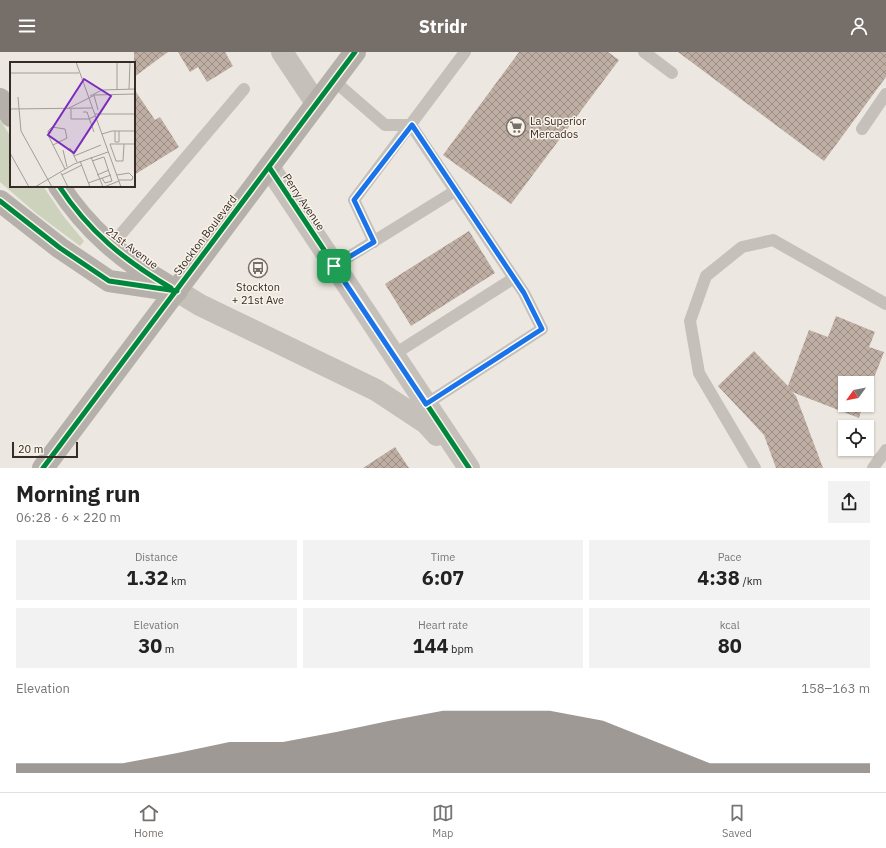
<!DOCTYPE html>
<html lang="en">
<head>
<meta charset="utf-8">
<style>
  :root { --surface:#fff; --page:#f2f2f2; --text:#222; --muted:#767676; --line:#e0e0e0; --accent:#766e69 }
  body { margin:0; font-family:"IBM Plex Sans",sans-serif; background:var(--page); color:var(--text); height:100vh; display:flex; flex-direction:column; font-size:15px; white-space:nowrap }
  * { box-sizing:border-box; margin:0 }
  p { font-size:13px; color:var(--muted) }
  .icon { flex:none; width:22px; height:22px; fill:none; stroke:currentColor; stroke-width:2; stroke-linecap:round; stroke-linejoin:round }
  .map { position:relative; height:416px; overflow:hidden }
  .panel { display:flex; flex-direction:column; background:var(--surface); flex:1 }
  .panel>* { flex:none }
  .needle { width:26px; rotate:237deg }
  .buttons { position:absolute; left:838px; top:324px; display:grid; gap:8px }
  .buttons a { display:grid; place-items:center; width:36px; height:36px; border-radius:0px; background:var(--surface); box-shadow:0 1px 3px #0004; font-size:20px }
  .scale { position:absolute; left:12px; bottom:10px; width:66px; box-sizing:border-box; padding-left:4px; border:2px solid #362d28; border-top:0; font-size:11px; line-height:14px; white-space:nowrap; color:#362d28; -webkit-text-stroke:3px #f9f2e8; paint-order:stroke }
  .pin { position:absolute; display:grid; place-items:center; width:34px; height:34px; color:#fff; margin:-17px; border-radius:8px; box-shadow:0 2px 6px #0006 }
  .round { display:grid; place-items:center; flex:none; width:42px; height:42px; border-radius:0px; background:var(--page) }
  .summary { display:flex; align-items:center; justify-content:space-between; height:68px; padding:0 16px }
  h1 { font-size:22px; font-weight:700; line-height:30px }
  .metrics { display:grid; grid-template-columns:repeat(3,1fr); gap:6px; height:68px; padding:4px 16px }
  .metrics div { display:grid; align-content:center; border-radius:0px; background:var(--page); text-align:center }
  .metrics b { font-size:20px; font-weight:700 }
  .metrics small { font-size:11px; font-weight:400 }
  .metrics p { font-size:11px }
  .chart { height:112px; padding:8px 16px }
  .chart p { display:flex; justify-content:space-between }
  .chart svg { width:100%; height:72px; margin-top:4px; fill:var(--accent); opacity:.7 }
  header { display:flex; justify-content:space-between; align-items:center; height:52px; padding:0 16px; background:var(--accent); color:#fff; font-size:18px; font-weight:700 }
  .dock { display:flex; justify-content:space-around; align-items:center; height:56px; border-top:1px solid var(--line); background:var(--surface); font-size:11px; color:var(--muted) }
  .dock a { display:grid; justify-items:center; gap:2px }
  .dock .selected { color:var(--accent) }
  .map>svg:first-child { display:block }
  .grass { fill:#ccd2bb }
  .building { fill:url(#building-cross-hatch) }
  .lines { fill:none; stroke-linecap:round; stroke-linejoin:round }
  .lane { stroke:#c5c0ba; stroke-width:12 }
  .street { stroke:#c5c0ba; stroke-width:22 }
  .secondary { stroke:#b6b0ab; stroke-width:22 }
  .cycleway-casing { stroke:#f9f2e8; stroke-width:8 }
  .cycleway { stroke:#00873e; stroke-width:5 }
  .route-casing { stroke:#fff; stroke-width:8 }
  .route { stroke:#1a73e8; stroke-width:5 }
  .labels { text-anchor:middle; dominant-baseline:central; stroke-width:3; stroke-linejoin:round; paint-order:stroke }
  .poi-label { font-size:11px; fill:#362d28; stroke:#f9f2e8; text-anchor:start }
  .street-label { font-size:11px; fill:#362d28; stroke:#f9f2e8 }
  .inset-road { fill:none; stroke:#a39d97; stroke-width:1 }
  .view { fill:#7b2cbf; fill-opacity:0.15; stroke:#7b2cbf; stroke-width:2 }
  .inset-edge { fill:none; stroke:#362d28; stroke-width:2 }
</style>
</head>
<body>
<header><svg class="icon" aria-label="menu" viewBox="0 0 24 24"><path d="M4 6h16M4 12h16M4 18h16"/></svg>Stridr<svg class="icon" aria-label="person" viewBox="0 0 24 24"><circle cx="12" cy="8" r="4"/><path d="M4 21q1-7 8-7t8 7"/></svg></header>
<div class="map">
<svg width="886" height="416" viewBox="0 0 886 416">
  <defs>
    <pattern id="building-cross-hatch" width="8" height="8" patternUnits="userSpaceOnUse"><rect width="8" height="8" fill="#bfaea3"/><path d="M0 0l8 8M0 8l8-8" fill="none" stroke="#9c8e85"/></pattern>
  </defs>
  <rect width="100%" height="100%" fill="#ece8e1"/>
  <path class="grass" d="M 0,68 L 11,85 L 11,134 L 43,134 L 64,165 L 84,189 L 80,194 L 37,162 L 0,130 Z"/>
  <path class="building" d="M 134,0 L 168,0 L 134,25 Z
    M 178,0 L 225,0 L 233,14 L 207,30 L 198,15 L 190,20 Z
    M 519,0 L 608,0 L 619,8 L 511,152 L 443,103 Z
    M 678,0 L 886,0 L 886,25 L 824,109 Z
    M 134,37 L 155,68 L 160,65 L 179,95 L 134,123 Z
    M 469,179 L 495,221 L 411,274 L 385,232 Z
    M 836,264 L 875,280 L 869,295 L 884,300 L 867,344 L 867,331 L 845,331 L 845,353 L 863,353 L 859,366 L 792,340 L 796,344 L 823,416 L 776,416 L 764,383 L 718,334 L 754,299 L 788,334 L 809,278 L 828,285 Z
    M 395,395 L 409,416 L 363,416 Z"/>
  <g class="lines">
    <path class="lane" d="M 644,0 L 672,21
      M 333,28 L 385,73 L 411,73 L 524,241 L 542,277 L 426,352
      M 862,77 L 886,42
      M 374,190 L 354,148 L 465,0
      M 110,195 L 244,37
      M 334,214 L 455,139
      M 393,303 L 514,226
      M 755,416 L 699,321 L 690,269 L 706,224 L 742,195 L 773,188 L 886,252
      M 873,416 L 886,398"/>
    <path class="street" d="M 282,0 L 316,51
      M 269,115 L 469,416
      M 177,239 L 200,253 L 376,338 L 426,371 L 437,383"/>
    <path class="secondary" d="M 0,47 L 11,64
      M 59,134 C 87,177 122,207 167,233
      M 0,149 L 60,196 L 109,229 L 177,239
      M 43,416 L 355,0"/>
    <g class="cycleway-casing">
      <path id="cycleway" d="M 269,115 L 469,416
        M 59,134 C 89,180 124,208 171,236
        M 0,149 L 60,196 L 109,229 L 177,239
        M 43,416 L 355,0"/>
    </g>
    <use href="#cycleway" class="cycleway"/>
  </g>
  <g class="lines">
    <g class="route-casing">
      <path id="route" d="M 412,73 L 524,241 L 542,277 L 426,352 L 334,214 L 374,190 L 354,148 Z"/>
    </g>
    <use href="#route" class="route"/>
  </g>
  <defs>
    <g id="supermarket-ring" transform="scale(1)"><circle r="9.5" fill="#f9f2e8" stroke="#766e69" stroke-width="1.5"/><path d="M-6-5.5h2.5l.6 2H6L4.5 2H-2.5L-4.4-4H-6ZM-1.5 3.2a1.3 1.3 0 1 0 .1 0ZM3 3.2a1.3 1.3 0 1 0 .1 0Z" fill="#766e69"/></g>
    <g id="bus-ring" transform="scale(1)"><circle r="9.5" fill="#f9f2e8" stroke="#766e69" stroke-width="1.5"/><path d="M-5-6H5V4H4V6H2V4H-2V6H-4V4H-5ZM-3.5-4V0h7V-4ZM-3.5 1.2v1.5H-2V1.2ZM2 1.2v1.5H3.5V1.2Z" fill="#766e69"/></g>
  </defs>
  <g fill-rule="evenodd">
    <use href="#supermarket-ring" x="516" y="75"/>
    <use href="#bus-ring" x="258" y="216"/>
  </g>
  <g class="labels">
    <g class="poi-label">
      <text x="530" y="69">La Superior<tspan x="530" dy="13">Mercados</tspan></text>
      <text x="258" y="235" text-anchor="middle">Stockton<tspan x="258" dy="13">+ 21st Ave</tspan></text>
    </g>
    <g class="street-label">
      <text transform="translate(304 150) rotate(56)">Perry Avenue</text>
      <text transform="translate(205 183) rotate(-53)">Stockton Boulevard</text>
      <text transform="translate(132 196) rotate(37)">21st Avenue</text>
    </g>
  </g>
  <g transform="translate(10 10)">
    <rect width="125" height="125" fill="#ece8e1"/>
    <path class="inset-road" d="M 66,0 L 111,125M 0,11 L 69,11M 119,27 L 120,0M 107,28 L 107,0M 84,33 L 88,48M 80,34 L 92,28 L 125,27M 8,35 L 11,69 L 42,125M 59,46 L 85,33 L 125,32M 0,47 L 82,46M 61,47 L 61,57 L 79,57 L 85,54M 73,50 L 77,50 L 84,70M 85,52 L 125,52M 105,69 L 105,80 L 109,80 L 109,69M 92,72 L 102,69 L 125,69M 114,82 L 113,99 L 106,99 L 100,82 L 125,82M 43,83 L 57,76 L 55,67 L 42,65 L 38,69 L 39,75 L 55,107M 60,86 L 67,100M 53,88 L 57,105M 0,91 L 19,125M 64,94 L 91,83M 81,95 L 93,125M 70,99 L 80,125M 82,99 L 94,95 L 102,119 L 95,121 L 92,116M 51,111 L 58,125M 52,113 L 72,103M 87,113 L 99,108M 107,113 L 119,111 L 123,115 L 122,118 L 109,118M 78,121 L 101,113M 25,125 L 64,102 L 98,90M 94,125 L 109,119"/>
    <path class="view" d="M 74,17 L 101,34 L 64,91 L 38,73 Z"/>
    <rect width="125" height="125" class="inset-edge"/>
  </g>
</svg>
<div class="buttons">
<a><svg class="needle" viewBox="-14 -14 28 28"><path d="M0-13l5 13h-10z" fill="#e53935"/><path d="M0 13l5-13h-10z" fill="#767676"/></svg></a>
<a><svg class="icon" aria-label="locate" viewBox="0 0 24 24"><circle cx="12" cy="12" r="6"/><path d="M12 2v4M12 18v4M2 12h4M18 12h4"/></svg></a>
</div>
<div class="scale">20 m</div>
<div class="pin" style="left:334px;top:214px;background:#1e9e55"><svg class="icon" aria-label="arrive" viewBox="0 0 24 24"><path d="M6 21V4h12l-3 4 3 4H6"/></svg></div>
</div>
<section class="panel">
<div class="summary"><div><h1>Morning run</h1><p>06:28 · 6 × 220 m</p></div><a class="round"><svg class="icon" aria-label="share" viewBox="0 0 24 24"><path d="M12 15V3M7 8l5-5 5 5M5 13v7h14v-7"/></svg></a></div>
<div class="metrics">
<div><p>Distance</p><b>1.32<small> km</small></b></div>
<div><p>Time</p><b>6:07</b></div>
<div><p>Pace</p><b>4:38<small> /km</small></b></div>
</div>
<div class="metrics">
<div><p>Elevation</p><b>30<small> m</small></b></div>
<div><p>Heart rate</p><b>144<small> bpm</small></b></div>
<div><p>kcal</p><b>80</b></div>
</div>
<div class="chart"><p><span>Elevation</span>158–163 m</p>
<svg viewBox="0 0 160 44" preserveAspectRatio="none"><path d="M0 44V38L10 38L20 38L30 32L40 25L50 25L60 19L70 12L80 6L90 6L100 6L110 12L120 25L130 38L140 38L150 38L160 38V44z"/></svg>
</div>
</section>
<nav class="dock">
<a class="selected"><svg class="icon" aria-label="home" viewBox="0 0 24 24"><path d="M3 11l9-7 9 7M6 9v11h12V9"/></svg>Home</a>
<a><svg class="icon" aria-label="map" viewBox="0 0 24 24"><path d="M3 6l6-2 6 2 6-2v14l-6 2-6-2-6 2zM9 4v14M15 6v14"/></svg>Map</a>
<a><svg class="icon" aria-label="saved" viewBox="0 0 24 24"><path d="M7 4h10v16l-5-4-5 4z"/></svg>Saved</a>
</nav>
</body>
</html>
